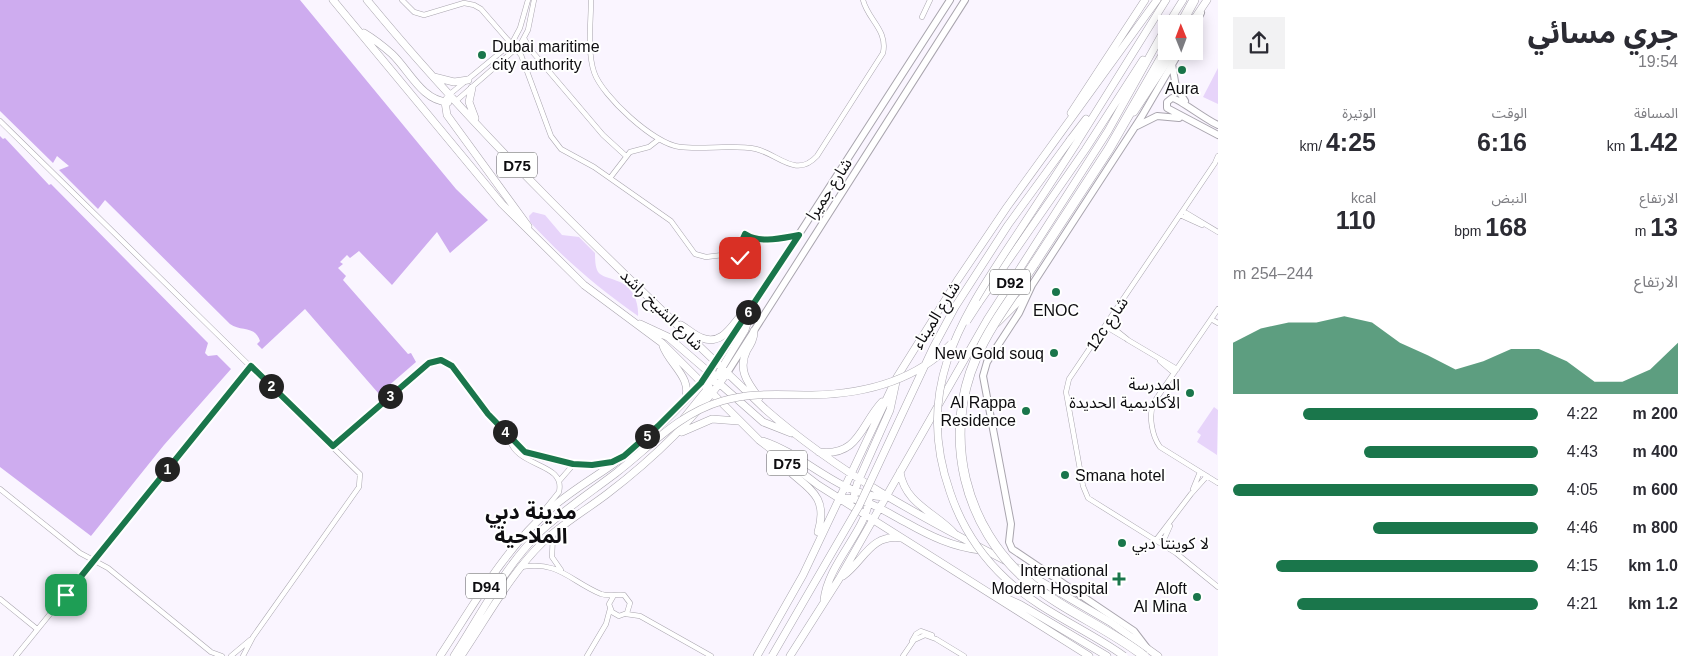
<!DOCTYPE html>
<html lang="ar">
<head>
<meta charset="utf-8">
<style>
  :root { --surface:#fff; --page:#f2f2f3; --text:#2b2b33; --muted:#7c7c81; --accent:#1a764b }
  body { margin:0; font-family:Arial,"Noto Sans Arabic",sans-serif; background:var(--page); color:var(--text); direction:rtl; height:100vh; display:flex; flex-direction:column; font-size:19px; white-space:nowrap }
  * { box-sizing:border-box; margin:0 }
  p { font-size:16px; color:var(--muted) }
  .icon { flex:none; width:28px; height:28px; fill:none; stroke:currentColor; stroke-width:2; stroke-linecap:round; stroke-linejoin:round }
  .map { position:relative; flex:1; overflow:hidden; direction:ltr }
  .drawer { display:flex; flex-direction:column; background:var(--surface); width:475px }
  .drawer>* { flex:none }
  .needle { width:32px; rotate:359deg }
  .buttons { position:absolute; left:1158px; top:15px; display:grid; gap:10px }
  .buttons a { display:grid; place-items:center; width:45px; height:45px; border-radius:0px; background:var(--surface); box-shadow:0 2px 12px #0003; font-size:25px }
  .pin { position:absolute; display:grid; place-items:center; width:42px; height:42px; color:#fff; margin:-21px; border-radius:10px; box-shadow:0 2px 8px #0006 }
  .km { position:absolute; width:25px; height:25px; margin:-12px; border-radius:50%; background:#222; color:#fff; font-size:14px; line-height:25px; text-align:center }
  .round { display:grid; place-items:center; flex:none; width:52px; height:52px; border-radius:0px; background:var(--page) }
  .head { display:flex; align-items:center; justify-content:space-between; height:85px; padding:0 15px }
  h1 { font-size:28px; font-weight:800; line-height:38px }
  .figures { display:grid; grid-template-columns:repeat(3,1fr); gap:8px; height:85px; padding:5px 15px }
  .figures div { display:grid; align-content:center }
  .figures b { font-size:25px; font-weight:800 }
  .figures small { font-size:14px; font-weight:400 }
  .figures p { font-size:14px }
  .chart { height:140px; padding:10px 15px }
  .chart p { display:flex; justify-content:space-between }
  .chart svg { width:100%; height:90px; margin-top:5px; fill:var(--accent); opacity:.7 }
  ul { padding:0 15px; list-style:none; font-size:16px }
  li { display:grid; grid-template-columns:80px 60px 1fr; align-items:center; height:38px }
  li i { height:12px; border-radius:6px; background:var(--accent) }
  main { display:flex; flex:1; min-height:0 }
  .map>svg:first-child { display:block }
  .green { fill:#e7d4fa }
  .water { fill:#ceacef }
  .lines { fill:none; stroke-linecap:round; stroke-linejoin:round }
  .street-casing { stroke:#a9a5ae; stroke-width:5.5 }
  .secondary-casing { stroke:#a9a5ae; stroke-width:8 }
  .primary-casing { stroke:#a9a5ae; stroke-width:8 }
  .highway-casing { stroke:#a9a5ae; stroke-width:10 }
  .street { stroke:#fff; stroke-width:4.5 }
  .secondary { stroke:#fff; stroke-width:6 }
  .primary { stroke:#fff; stroke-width:7 }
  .highway { stroke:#fff; stroke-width:9 }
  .primary-bridge-casing { stroke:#a9a5ae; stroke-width:8; stroke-linecap:butt }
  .highway-bridge-casing { stroke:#a9a5ae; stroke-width:10; stroke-linecap:butt }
  .primary-bridge { stroke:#fff; stroke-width:7 }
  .highway-bridge { stroke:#fff; stroke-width:9 }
  .route-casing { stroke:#fff; stroke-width:10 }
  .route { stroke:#1a764b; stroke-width:6 }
  .poi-dot { fill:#1a764b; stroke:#fff; stroke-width:2 }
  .labels { text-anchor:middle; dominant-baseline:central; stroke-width:4; stroke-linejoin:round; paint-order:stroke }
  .shield { fill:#fff; stroke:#565658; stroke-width:1 }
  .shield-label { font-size:15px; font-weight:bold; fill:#0e0d10 }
  .poi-label { font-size:16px; fill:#0e0d10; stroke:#fff; text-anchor:end }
  .street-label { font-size:16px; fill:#0e0d10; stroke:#fff }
  .district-label { font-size:21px; font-weight:bold; fill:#0e0d10; stroke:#fff }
</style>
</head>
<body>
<main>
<section class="drawer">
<div class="head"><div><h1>جري مسائي</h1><p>19:54</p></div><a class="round"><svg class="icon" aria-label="share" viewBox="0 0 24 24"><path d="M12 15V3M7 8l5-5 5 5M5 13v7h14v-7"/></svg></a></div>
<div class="figures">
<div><p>المسافة</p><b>1.42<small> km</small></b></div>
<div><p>الوقت</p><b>6:16</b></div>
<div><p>الوتيرة</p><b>4:25<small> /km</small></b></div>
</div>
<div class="figures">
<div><p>الارتفاع</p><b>13<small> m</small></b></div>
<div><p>النبض</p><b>168<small> bpm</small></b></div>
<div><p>kcal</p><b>110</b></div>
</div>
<div class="chart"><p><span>الارتفاع</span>244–254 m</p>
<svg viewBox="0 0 160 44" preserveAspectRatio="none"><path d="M0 44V19L10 12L20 9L30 9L40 6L50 9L60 19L70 25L80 32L90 28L100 22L110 22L120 28L130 38L140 38L150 32L160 19V44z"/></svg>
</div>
<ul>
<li><b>200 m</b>4:22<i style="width:77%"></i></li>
<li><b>400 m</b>4:43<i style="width:57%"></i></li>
<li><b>600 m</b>4:05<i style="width:100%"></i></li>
<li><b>800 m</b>4:46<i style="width:54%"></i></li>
<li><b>1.0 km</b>4:15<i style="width:86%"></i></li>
<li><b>1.2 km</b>4:21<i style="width:79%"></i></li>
</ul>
</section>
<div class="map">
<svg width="1218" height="656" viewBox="0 0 1218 656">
  <rect width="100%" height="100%" fill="#faf5ff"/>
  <path class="green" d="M 1218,68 L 1218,104 L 1203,97 Z
    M 533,212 L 545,215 L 562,235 L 579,237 L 595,253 C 595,279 601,274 620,282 C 633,287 639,303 638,316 C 597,287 564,259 530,222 L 529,216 Z
    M 1214,407 L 1218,410 L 1217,455 L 1197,442 L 1201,435 L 1197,432 Z"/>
  <path class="water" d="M 0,0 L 300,0 L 456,189 L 488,220 L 450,253 L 437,232 L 392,285 L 359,251 L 350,258 L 347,255 L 340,262 L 343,264 L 338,268 L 346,276 L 343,280 L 408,354 L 411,353 L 416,362 L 379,394 L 305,309 L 262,349 L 257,344 L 260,341 C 255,325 241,332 230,324 L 105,200 L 98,209 L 59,170 L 69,166 L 57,156 L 53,163 L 0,111 Z
    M 0,136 L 3,139 L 5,138 L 49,185 L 51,184 L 208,343 L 205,353 L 208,356 L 217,355 L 231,369 L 164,445 L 91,536 L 0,467 Z"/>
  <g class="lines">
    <g class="street-casing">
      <path id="street" d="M 402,0 L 414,12 L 424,15 L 464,3 L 474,5 L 481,9 L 521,55 L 551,136 L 561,149 L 594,167 L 671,221 L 695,254 L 706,257 L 731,254 L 757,270
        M 591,0 C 591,23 587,50 594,72 C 602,96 654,144 680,147 C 705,150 731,144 756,149 C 778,154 796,179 817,156 L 883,53 C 888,30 868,20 863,0
        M 922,17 L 930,0
        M 524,38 L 530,49 L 603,135 L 626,156
        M 450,94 L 512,43 L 520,28 L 528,0
        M 456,101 L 520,45 L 528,30 L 534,0
        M 0,121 L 360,474 L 359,487 L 253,637 L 243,656
        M 1218,156 L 1215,163 L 1069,379 L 1066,392 L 1083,486 L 1088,498 L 1176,553 L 1218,587
        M 610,178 L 630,152 L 649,147 L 658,140
        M 1183,211 L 1218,232
        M 1180,215 L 1202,225
        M 735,256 L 745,234 C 760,244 782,238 799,235
        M 1218,309 L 1154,402 C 1148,415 1152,436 1160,447 L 1218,483
        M 1211,319 L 1218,323
        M 1107,323 L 1128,340 L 1177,369
        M 1105,326 L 1125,338
        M 1160,361 L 1174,373
        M 509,437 C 515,469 566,461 559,492 L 542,513
        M 333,446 L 429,363 L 441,360 C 459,364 501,436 525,452 C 536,458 551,460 562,463 C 579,466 599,467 615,460
        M 560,480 L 573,465
        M 0,489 L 80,553 L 108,568 L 211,652 L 222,656
        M 1193,489 L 1200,472
        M 553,534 L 552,557 L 561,570
        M 1156,540 L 1191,494 L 1207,476
        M 1162,544 L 1170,526
        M 521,567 C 558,560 570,581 601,594 C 610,597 615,594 624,595 L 630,603 L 627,613 L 619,616 L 612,612 L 609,604 L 613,597
        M 0,599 L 37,629
        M 626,614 L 640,616 L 711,656
        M 912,641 L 916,634 L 921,631 L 932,635
        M 16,656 L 251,366
        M 231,656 L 250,640
        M 587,656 L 606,624 L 610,609
        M 903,656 L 914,640 L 925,635 L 936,639 L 964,656"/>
    </g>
    <g class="secondary-casing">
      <path id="secondary" d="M 1194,27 L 1201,13
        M 1172,64 L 1176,87 L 1185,101
        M 1218,125 C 1206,120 1178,98 1172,98 L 1167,102 L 1167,108 L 1218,135
        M 1137,126 L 1157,116 L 1179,118
        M 716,363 L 950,0
        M 727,373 L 965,0
        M 1147,648 L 1134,631 L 1012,549 L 1009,542 L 1011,524 L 983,376 L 987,362 L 1019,313 L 1032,285 L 1142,116 L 1180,51"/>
    </g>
    <g class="primary-casing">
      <path id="primary" d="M 333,0 L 502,204 L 584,285 L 662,343 L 759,440 L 818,485 L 1089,656
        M 367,0 C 488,147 628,278 765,409 C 838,473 921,517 1006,561
        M 1168,24 L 1183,0
        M 1191,24 L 1207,0
        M 364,33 C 374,39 383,46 392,54 C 409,70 422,101 448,102
        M 434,77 L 454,82 L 468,80
        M 472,88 L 469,102 L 475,118
        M 450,94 L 445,102 L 447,115 L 528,226
        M 1134,112 L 1174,51
        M 1071,113 L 1145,0
        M 1070,140 L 1086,119
        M 1076,144 L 1166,0
        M 978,304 L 1085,150 L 1143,60
        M 997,323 L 1026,294
        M 640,324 L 668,337 L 711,374 L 721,376 L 727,374
        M 681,325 C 688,329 694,335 702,338 C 727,348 736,313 754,303
        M 754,331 C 754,339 751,344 747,350 C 737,370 748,383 759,398
        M 663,346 C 670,365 693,378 685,400
        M 720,371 L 745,330 L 754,303
        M 701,383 L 712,381 L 720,384 L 763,422 L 791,433
        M 684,418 L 709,387
        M 682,432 L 712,419 L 738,421
        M 763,441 C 806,455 840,497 886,497
        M 819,452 C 859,457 861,424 882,402
        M 778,459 C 799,487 831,489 818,532
        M 900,472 C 905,504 935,512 955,534
        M 854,496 L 857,484 L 890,410 L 896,382
        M 839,498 C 866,497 884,511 907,523 C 930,536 953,547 980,550
        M 1018,568 L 1110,622 L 1158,656
        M 843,576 C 864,561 870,534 901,538
        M 995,593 L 1021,605 L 1107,656
        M 824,600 C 828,563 867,530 869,499
        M 440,656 C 473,606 502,553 546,513 C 569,491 598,476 623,457 C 658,430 690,398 716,363
        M 454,656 C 482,613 504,567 541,531
        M 461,656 C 487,618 510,574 543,542 C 562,524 586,510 607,494 C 653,459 694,420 727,373
        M 757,656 L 803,575 L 897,377 L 957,281 L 1007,207 L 1157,0
        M 790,656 L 839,579 L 987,320 L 1108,131 L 1166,27"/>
    </g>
    <g class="highway-casing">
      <path id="highway" d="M 1181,24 L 1194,0
        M 1034,264 L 1109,149 L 1166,50"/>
    </g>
    <use href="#street" class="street"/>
    <use href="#secondary" class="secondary"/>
    <use href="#primary" class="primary"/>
    <use href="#highway" class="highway"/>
    <g class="primary-bridge-casing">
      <path id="primary-bridge" d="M 1076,144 C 1054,178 1032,212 1010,245 C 957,325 915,393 950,492 C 961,525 981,556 1007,580 C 1042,612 1086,629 1124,656
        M 967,321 L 978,304
        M 541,531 C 564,510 591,492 616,473 C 651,446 678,414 722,401 C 752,392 781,395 812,395 C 864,394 914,382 951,344
        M 772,656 L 859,506 L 933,348 L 955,307 L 1008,225 L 1070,140"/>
    </g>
    <g class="highway-bridge-casing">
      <path id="highway-bridge" d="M 1034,264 C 1014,295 990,325 976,358 C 942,436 964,528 1029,582 C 1064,611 1108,628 1144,656"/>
    </g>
    <use href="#primary-bridge" class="primary-bridge"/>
    <use href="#highway-bridge" class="highway-bridge"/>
  </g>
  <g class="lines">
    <g class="route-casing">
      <path id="route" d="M 66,595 L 251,366 L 333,446 L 429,363 L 441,360 L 452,366 L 488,414 L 525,452 L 573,464 L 592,465 L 612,462 L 624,456 L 658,426 L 701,383 L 799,235 C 782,238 760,244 745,234 L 735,256 L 740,258"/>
    </g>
    <use href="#route" class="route"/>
  </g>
  <g class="poi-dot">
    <circle cx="482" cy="55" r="5"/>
    <circle cx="1182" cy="70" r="5"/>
    <circle cx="1056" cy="292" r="5"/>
    <circle cx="1054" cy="353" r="5"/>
    <circle cx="1190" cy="393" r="5"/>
    <circle cx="1026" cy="411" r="5"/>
    <circle cx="1065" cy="475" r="5"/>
    <circle cx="1122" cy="543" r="5"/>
    <path d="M1116.5 571.5h5v5h5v5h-5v5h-5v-5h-5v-5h5z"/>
    <circle cx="1197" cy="597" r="5"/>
  </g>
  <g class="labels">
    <g class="shield">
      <rect x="497" y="152.5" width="40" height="25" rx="4"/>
      <rect x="990" y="269.5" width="40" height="25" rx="4"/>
      <rect x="767" y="450.5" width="40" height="25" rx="4"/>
      <rect x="466" y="573.5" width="40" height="25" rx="4"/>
    </g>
    <g class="shield-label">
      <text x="517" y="165">D75</text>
      <text x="1010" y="282">D92</text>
      <text x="787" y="463">D75</text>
      <text x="486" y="586">D94</text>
    </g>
    <g class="poi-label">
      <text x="492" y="46" text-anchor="start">Dubai maritime<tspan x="492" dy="18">city authority</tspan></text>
      <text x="1182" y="88" text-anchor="middle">Aura</text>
      <text x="1056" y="310" text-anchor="middle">ENOC</text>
      <text x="1044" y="353">New Gold souq</text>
      <text x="1180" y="384">المدرسة<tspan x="1180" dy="18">الأكاديمية الحديدة</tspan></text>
      <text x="1016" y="402">Al Rappa<tspan x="1016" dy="18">Residence</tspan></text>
      <text x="1075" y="475" text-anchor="start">Smana hotel</text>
      <text x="1132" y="543" text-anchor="start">لا كوينتا دبي</text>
      <text x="1108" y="570">International<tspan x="1108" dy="18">Modern Hospital</tspan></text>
      <text x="1187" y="588">Aloft<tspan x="1187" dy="18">Al Mina</tspan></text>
    </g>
    <g class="street-label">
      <text transform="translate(829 189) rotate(-57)">شارع جميرا</text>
      <text transform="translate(662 310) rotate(44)">شارع الشيخ راشد</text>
      <text transform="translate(936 315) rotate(-58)">شارع الميناء</text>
      <text transform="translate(1107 324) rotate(-56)">12c شارع</text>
    </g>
    <g class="district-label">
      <text x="531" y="511">مدينة دبي<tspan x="531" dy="24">الملاحية</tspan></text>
    </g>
  </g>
</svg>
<div class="buttons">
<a><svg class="needle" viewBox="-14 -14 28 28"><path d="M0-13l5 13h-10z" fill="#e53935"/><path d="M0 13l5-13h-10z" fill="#7c7c81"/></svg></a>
</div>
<div class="pin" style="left:66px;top:595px;background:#1e9e55"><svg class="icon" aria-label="arrive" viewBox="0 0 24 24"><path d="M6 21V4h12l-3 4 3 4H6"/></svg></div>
<div class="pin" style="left:740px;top:258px;background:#d93025"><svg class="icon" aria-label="check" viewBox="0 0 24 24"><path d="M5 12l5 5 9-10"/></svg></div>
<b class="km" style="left:167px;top:469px">1</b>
<b class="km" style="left:271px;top:386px">2</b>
<b class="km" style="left:390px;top:396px">3</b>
<b class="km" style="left:505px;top:432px">4</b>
<b class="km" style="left:647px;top:436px">5</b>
<b class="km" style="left:748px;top:312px">6</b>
</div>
</main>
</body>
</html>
